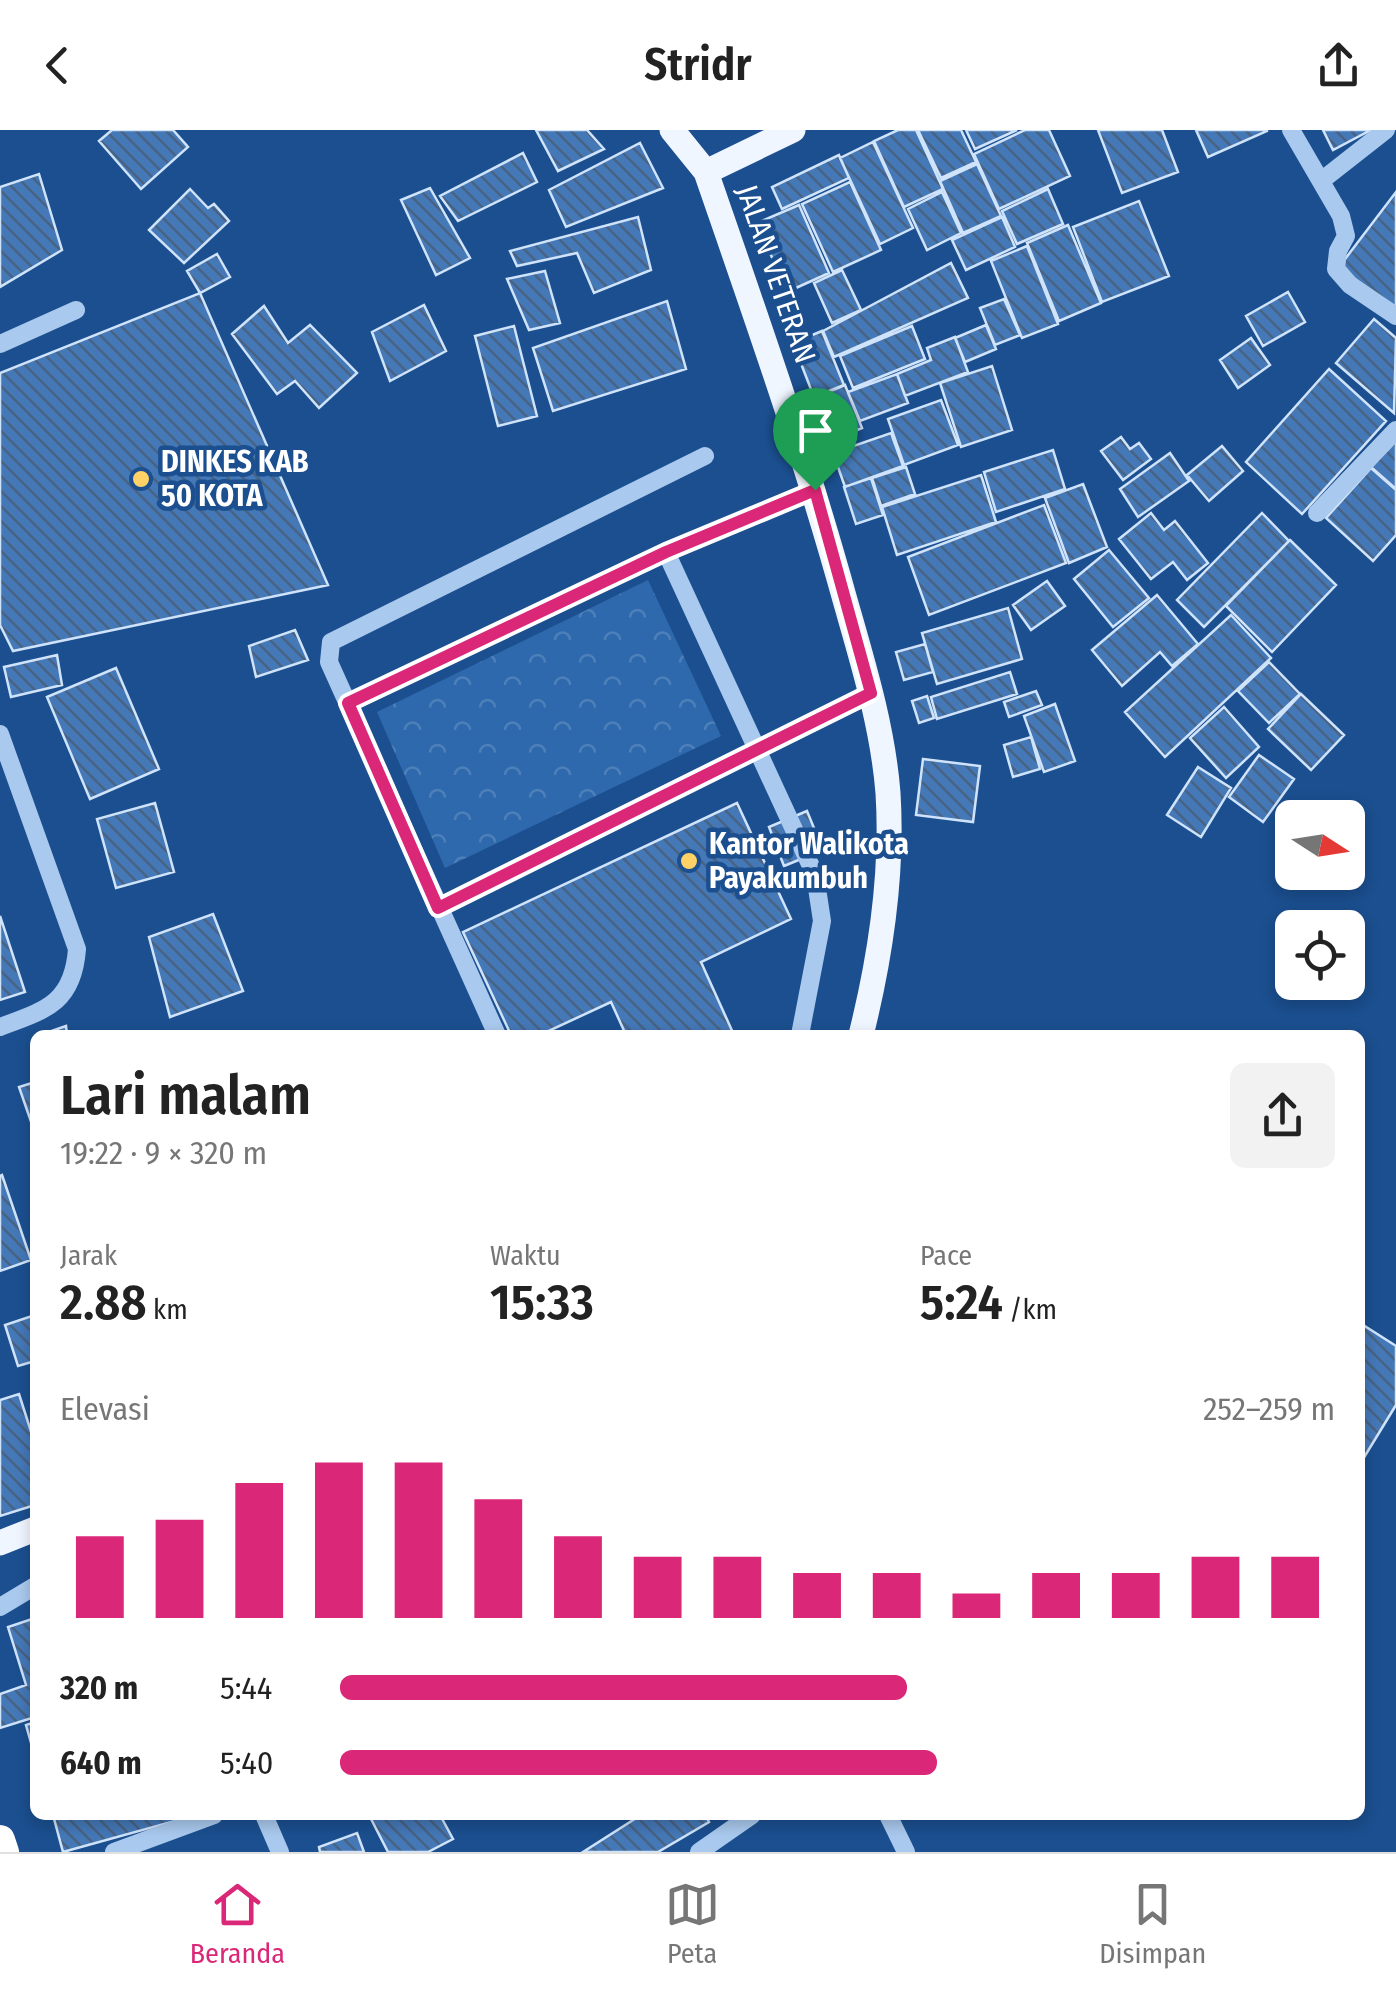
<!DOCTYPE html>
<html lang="id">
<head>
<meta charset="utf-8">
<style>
  :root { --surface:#fff; --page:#f2f2f2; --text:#222; --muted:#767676; --line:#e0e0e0; --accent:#db2777 }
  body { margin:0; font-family:"Fira Sans Condensed",sans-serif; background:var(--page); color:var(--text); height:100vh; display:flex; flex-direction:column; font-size:38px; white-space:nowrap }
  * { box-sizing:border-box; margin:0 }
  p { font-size:32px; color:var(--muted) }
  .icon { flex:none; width:55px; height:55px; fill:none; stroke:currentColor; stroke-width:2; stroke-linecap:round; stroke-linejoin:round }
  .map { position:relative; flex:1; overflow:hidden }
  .drawer { position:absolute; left:30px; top:900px; width:1335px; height:790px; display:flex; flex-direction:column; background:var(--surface); border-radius:15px; box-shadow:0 5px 15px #0003 }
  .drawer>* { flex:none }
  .needle { width:65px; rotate:102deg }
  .fabs { position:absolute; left:1275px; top:670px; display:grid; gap:20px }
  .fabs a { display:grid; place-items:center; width:90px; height:90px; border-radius:15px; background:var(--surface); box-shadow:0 5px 15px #0003; font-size:50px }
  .pin { position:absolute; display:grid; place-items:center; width:85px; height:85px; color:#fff; margin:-102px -42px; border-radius:50% 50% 50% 0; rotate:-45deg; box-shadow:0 0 10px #0007 }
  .pin .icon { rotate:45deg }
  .round { display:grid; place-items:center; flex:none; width:105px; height:105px; border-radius:15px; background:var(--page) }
  .headline { display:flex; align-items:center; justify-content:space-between; height:170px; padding:0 30px }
  h1 { font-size:55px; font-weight:600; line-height:75px }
  .metrics { display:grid; grid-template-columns:repeat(3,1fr); gap:15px; height:170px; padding:10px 30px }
  .metrics div { display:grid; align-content:center }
  .metrics b { font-size:50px; font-weight:600 }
  .metrics small { font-size:28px; font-weight:400 }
  .metrics p { font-size:28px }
  .chart { height:280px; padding:20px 30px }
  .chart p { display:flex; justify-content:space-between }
  .chart svg { width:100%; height:180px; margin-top:10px; stroke:var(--accent); stroke-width:6 }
  ul { padding:0 30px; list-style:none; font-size:32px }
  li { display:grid; grid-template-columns:160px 120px 1fr; align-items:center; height:75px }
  li i { height:25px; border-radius:12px; background:var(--accent) }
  header { display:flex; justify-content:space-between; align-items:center; height:130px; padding:0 30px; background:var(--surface); font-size:45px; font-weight:600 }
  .tab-bar { display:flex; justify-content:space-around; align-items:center; height:140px; border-top:2px solid var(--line); background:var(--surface); font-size:28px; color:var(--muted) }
  .tab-bar a { display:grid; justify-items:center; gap:5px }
  .tab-bar .current { color:var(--accent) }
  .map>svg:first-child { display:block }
  .park { fill:url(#park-crowns) }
  .building { fill:url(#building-back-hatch); stroke:#cfe3fa; stroke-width:2.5 }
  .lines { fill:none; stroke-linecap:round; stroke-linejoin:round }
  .minor { stroke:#a9c9ee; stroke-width:18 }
  .major { stroke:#f0f6ff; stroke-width:25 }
  .highway { stroke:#fff; stroke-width:30 }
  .route-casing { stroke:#fff; stroke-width:20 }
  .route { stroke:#db2777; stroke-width:12 }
  .poi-dot { fill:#ffd166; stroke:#1b4f8f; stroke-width:4 }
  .labels { text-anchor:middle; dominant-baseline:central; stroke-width:9; stroke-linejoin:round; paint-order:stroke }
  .street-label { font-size:30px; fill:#fff; stroke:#1b4f8f }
  .poi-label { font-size:30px; font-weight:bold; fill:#fff; stroke:#1b4f8f; text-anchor:start }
</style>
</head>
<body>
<header><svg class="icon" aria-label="back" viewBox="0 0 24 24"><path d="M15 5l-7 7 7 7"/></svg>Stridr<svg class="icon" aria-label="share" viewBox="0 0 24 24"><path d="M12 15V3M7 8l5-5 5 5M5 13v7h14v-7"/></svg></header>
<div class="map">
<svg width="1396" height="1722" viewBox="0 0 1396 1722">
  <defs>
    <pattern id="park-crowns" width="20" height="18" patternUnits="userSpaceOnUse" patternTransform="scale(2.5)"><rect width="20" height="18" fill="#2e69ad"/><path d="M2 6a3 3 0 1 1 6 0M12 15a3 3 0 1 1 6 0" fill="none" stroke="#4d80b9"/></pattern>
    <pattern id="building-back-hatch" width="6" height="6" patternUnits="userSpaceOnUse" patternTransform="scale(2.5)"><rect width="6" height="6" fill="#4478b7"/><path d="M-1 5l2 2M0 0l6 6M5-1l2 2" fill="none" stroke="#486282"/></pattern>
  </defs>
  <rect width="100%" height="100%" fill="#1b4f8f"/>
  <path class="park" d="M 648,450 L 721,606 L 445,738 L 377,582 Z"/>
  <path class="building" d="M 112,0 L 173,0 L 188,17 L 141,59 L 99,11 Z
    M 536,0 L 587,0 L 604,19 L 558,41 Z
    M 898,0 L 916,0 L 943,59 L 904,77 L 874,11 Z
    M 918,0 L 961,0 L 976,32 L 941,48 Z
    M 966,0 L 1017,0 L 975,19 Z
    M 1025,0 L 1049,0 L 1070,46 L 999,79 L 974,24 Z
    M 1098,0 L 1162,0 L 1178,42 L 1122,63 Z
    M 1196,0 L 1267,0 L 1267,1 L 1208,27 Z
    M 1323,0 L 1371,0 L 1333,20 Z
    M 873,12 L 913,98 L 880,114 L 840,28 Z
    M 640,13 L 663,58 L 566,97 L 549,60 Z
    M 523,23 L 537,52 L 458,91 L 440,66 Z
    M 839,25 L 849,48 L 782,79 L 772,57 Z
    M 977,34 L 1001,86 L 963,103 L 940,51 Z
    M 39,44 L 62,120 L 0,157 L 0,57 Z
    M 850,52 L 881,120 L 833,142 L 802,74 Z
    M 430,58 L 470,128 L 436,145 L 401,70 Z
    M 190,59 L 208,78 L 214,74 L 229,91 L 184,133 L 149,100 Z
    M 1048,59 L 1063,94 L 1017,114 L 1002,81 Z
    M 942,62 L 961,103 L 927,120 L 908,79 Z
    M 1396,62 L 1396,180 L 1339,137 Z
    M 1139,71 L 1169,146 L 1102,172 L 1073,97 Z
    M 799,75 L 829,143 L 787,162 L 757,93 Z
    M 638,87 L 651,140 L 594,163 L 577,123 L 517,136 L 510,121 Z
    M 1002,87 L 1015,117 L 966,140 L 952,110 Z
    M 1068,95 L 1101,173 L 1059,191 L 1027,113 Z
    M 1027,116 L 1058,194 L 1022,208 L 991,131 Z
    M 217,124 L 230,147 L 200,163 L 187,141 Z
    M 951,133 L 968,168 L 834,227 L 823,201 Z
    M 842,140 L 861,180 L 832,193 L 814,153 Z
    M 545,141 L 560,193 L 529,200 L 507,149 Z
    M 1288,162 L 1305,192 L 1263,216 L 1246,186 Z
    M 200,163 L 328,455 L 13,521 L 0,495 L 0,243 Z
    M 1004,169 L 1020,205 L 995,215 L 980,178 Z
    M 667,171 L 686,239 L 553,281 L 533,218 Z
    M 424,175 L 446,221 L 390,251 L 372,202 Z
    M 264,176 L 288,213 L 310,195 L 357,243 L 319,278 L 295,251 L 277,264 L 232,204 Z
    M 1374,189 L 1396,208 L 1394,283 L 1336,233 Z
    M 986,195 L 996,219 L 965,232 L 955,208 Z
    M 514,196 L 537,286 L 498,296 L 475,206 Z
    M 912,196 L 925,229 L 853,258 L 840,226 Z
    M 822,201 L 844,255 L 814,267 L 793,213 Z
    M 955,207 L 968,242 L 905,266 L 897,244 L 931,230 L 927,218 Z
    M 1251,208 L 1270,235 L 1238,258 L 1220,230 Z
    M 992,236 L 1012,300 L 961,317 L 940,253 Z
    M 1329,239 L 1386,291 L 1302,384 L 1246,332 Z
    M 897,244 L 908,273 L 860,291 L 848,262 Z
    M 845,255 L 862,298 L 831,311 L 814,268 Z
    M 941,270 L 958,315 L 904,335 L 888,289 Z
    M 891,303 L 903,336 L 845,357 L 833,323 Z
    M 1121,307 L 1130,319 L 1139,313 L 1151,329 L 1123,350 L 1101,321 Z
    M 1396,308 L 1396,359 L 1371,337 Z
    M 1222,316 L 1243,341 L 1209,371 L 1187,345 Z
    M 1053,320 L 1065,359 L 996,382 L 984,342 Z
    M 1170,323 L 1189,351 L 1138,387 L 1120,359 Z
    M 906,337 L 915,364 L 881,376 L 872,348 Z
    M 1371,338 L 1396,360 L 1396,405 L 1373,431 L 1326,388 Z
    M 981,345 L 996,392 L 897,425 L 882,377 Z
    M 871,348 L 883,385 L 856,394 L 844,357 Z
    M 1083,354 L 1107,417 L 1069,433 L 1045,368 Z
    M 1044,375 L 1066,433 L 929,485 L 908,427 Z
    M 1151,383 L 1164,400 L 1175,391 L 1208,433 L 1187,450 L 1173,432 L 1151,449 L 1119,409 Z
    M 1262,383 L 1289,411 L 1204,497 L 1177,470 Z
    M 1290,410 L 1336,455 L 1272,522 L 1226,476 Z
    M 1109,420 L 1149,468 L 1113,497 L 1074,449 Z
    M 1047,451 L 1065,476 L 1031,500 L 1013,475 Z
    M 1157,465 L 1198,514 L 1172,536 L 1160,522 L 1122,556 L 1092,520 Z
    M 1008,478 L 1022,529 L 937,554 L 922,503 Z
    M 1231,485 L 1271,528 L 1165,627 L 1125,582 Z
    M 295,500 L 308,530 L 256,547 L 249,516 Z
    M 925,514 L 933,542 L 904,550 L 896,522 Z
    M 57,525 L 62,555 L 11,567 L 4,537 Z
    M 1269,532 L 1300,564 L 1269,593 L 1238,561 Z
    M 116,538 L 159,639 L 90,669 L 47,567 Z
    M 1010,542 L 1017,564 L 937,589 L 931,567 Z
    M 1036,561 L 1042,575 L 1009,587 L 1004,572 Z
    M 1301,564 L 1344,605 L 1311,640 L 1268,599 Z
    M 927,566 L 934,588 L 919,593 L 912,571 Z
    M 1055,574 L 1075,631 L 1044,642 L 1024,586 Z
    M 1224,577 L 1259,617 L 1226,648 L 1190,608 Z
    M 1031,607 L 1040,639 L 1013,647 L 1004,615 Z
    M 1259,625 L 1294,649 L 1263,692 L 1229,667 Z
    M 923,629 L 980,636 L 973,692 L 916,685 Z
    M 1198,637 L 1231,658 L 1201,707 L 1167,685 Z
    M 155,673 L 174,742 L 116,758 L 97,689 Z
    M 737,673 L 791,789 L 701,832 L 734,905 L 626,905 L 611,872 L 540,905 L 511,905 L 463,802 Z
    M 807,681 L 823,720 L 784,736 L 769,697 Z
    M 213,784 L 243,861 L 170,887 L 149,807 Z
    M 0,786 L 25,862 L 0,870 Z
    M 66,896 L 67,905 L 40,905 Z
    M 35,952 L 35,1003 L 19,957 Z
    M 2,1045 L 31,1130 L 0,1141 L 0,1046 Z
    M 35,1185 L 35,1231 L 18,1236 L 5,1195 Z
    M 1360,1193 L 1396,1216 L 1396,1275 L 1360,1334 Z
    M 19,1264 L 35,1314 L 35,1375 L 0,1386 L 0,1270 Z
    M 35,1488 L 35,1587 L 0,1598 L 0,1564 L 26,1555 L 8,1497 Z
    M 35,1592 L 35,1627 L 26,1595 Z
    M 53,1685 L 185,1685 L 186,1688 L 63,1722 Z
    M 369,1685 L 440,1685 L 453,1709 L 428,1722 L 388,1722 Z
    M 641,1685 L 705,1685 L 709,1692 L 658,1722 L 583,1722 Z
    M 357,1703 L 364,1722 L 320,1722 L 319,1717 Z"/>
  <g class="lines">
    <path class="minor" d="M 1291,0 L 1341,86 L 1346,106 L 1338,121 L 1336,139 L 1350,155 L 1396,186
      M 1321,51 L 1386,0
      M 0,214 L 76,180
      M 1317,383 L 1396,300
      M 666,422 L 815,745 L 822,791 L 800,905
      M 349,573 L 666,422 L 815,360
      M 0,604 L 77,819 C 73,873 46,880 0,897
      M 438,778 L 871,563
      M 497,905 L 329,532 L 331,512 L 705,326
      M 0,1477 L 35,1456
      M 264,1685 L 280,1722
      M 888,1685 L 906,1722
      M 114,1722 L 214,1685
      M 699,1722 L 752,1685"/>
    <path class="major" d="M 672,0 L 706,42 C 755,184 805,325 845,470 C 863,533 883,598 888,663 C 893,742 880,829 861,905
      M 706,42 L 793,0
      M 0,1413 L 35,1399"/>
    <path class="highway" d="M 0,1710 L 4,1722"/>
  </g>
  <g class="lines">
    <g class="route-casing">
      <path id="route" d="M 815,360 L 871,563 L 438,778 L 348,573 L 666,422 Z"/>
    </g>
    <use href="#route" class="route"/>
  </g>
  <g class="poi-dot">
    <circle cx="141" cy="349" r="10"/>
    <circle cx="689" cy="731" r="10"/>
  </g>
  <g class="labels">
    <g class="street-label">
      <text transform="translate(776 144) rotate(71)">JALAN VETERAN</text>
    </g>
    <g class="poi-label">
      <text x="161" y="332">DINKES KAB<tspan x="161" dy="34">50 KOTA</tspan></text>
      <text x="709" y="714">Kantor Walikota<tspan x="709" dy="34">Payakumbuh</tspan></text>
    </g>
  </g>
</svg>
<div class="fabs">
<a><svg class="needle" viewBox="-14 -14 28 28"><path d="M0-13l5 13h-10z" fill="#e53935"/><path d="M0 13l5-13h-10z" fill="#767676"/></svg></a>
<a><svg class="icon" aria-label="locate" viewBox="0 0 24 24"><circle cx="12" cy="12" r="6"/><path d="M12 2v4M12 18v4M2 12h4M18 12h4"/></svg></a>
</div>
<div class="pin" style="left:815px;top:360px;background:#1e9e55"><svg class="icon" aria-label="arrive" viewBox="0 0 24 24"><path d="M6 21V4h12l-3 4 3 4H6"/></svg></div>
<section class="drawer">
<div class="headline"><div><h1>Lari malam</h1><p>19:22 · 9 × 320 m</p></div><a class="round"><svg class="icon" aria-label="share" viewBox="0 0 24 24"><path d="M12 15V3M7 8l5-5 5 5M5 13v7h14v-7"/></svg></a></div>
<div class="metrics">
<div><p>Jarak</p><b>2.88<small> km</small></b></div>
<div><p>Waktu</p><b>15:33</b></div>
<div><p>Pace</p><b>5:24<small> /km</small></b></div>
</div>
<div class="chart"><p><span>Elevasi</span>252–259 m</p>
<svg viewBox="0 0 160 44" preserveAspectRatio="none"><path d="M5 44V24M15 44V20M25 44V11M35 44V6M45 44V6M55 44V15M65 44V24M75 44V29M85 44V29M95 44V33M105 44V33M115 44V38M125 44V33M135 44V33M145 44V29M155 44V29"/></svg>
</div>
<ul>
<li><b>320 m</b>5:44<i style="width:57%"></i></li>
<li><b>640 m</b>5:40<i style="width:60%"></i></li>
</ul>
</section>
</div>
<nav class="tab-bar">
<a class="current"><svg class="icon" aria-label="home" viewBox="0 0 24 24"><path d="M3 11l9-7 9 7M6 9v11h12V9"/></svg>Beranda</a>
<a><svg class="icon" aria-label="map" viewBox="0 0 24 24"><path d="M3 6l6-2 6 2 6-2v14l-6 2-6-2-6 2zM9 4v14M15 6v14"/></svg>Peta</a>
<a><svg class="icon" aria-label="saved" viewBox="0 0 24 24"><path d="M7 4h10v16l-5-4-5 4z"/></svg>Disimpan</a>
</nav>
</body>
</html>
